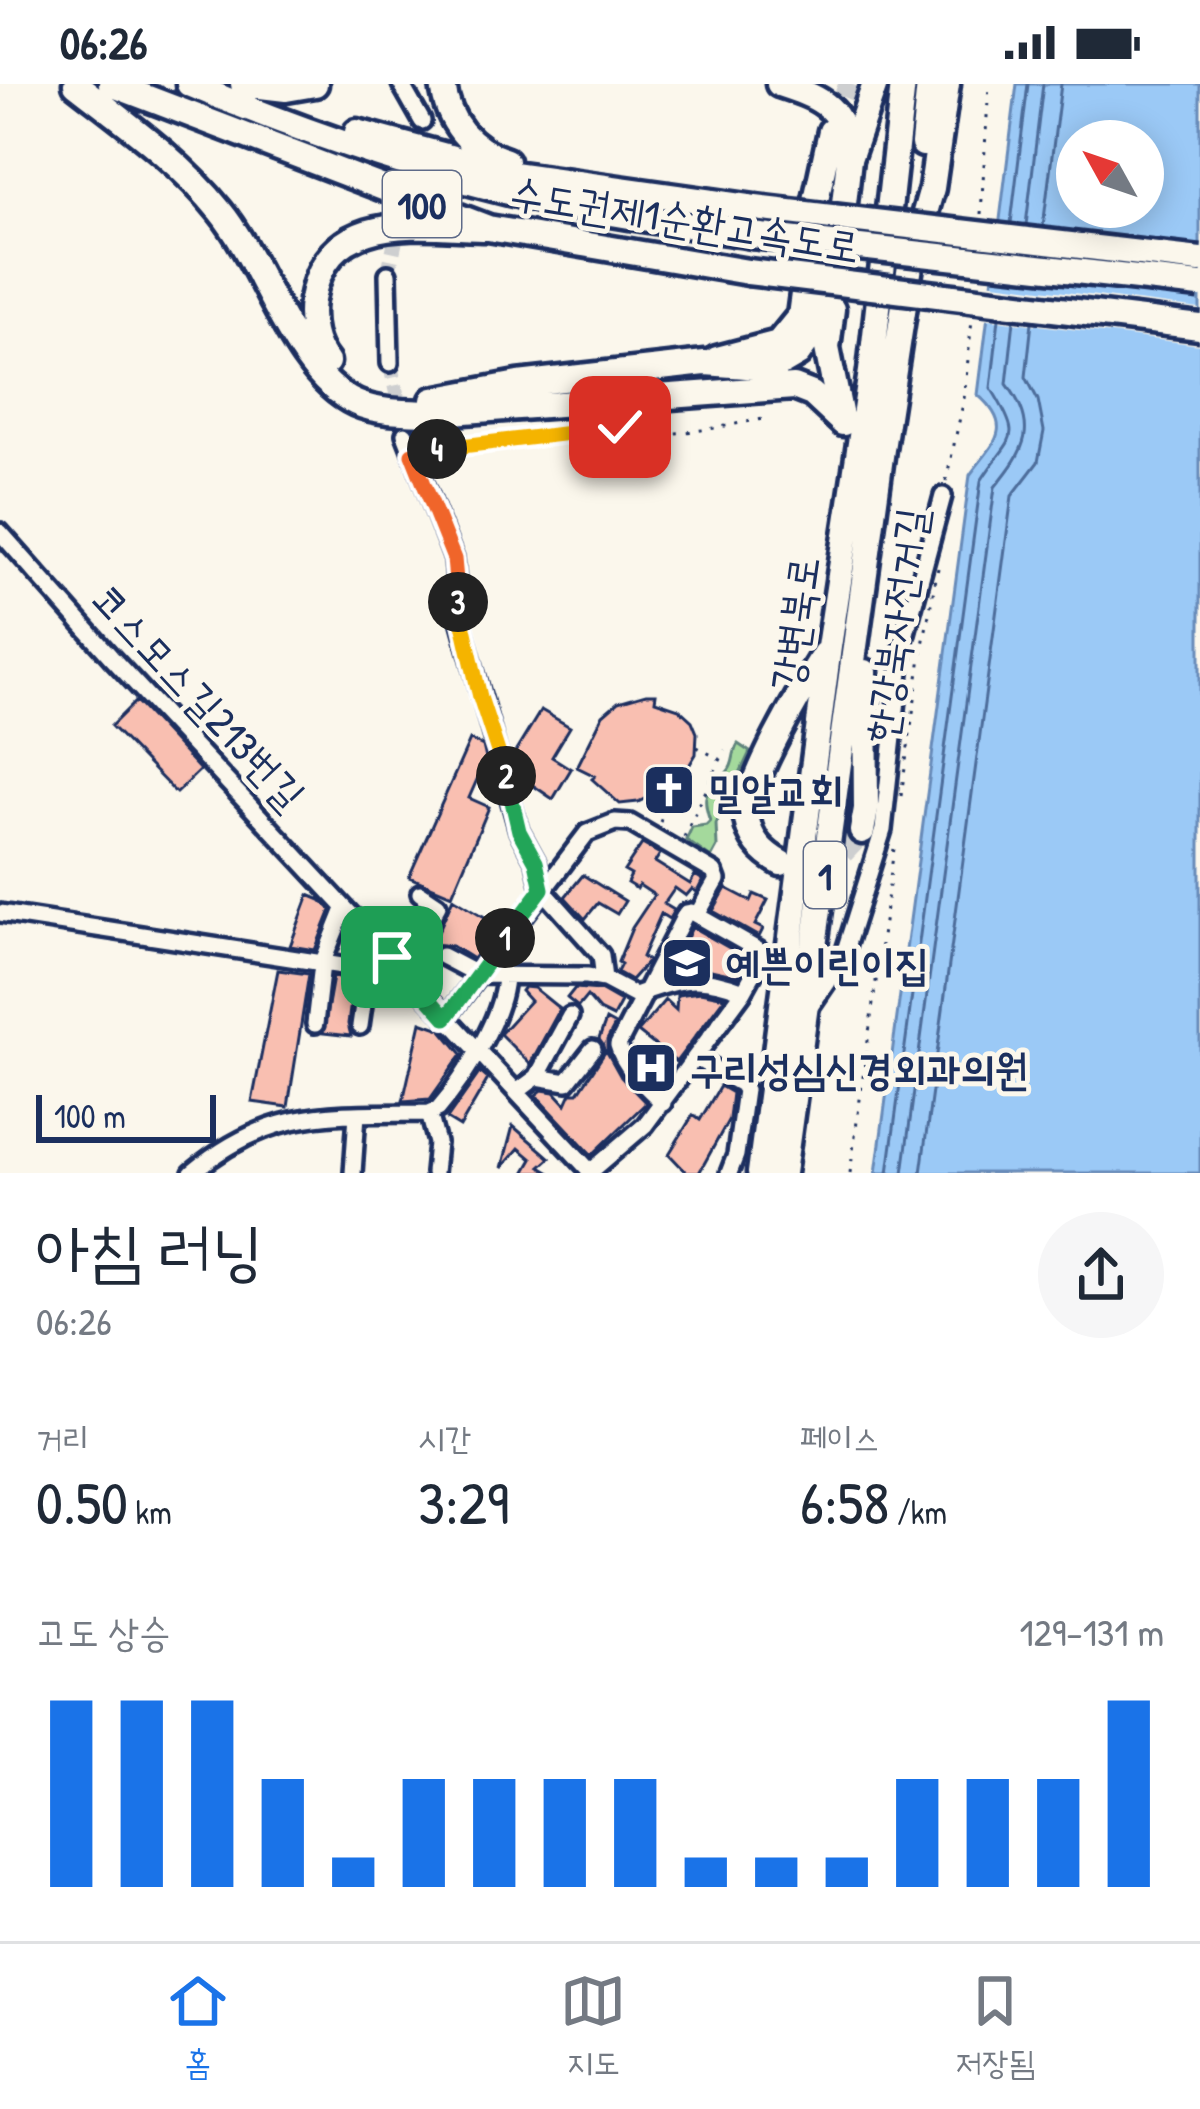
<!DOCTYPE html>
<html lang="ko">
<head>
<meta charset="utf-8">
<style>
  :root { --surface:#fff; --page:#f6f6f7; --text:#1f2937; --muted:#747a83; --line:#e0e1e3; --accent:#1a73e8 }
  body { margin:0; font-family:"Patrick Hand","Poor Story",sans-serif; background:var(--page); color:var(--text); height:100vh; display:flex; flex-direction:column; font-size:45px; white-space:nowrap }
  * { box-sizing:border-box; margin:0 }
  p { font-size:39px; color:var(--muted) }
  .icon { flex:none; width:66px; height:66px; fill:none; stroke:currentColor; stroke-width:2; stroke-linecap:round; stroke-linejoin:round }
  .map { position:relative; height:1089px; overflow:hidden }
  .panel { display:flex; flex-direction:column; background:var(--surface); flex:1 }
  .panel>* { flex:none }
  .needle { width:78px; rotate:310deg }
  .fabs { position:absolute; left:1056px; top:36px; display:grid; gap:24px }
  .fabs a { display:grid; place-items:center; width:108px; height:108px; border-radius:50%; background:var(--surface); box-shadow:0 6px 30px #0003; font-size:60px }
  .scale { position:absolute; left:36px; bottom:30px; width:180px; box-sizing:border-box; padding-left:12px; border:6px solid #1b2f5e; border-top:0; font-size:33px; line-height:42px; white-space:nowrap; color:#1b2f5e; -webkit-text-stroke:9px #fbf7ec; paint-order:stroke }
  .pin { position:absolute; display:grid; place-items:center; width:102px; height:102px; color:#fff; margin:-51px; border-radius:24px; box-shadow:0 6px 18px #0006 }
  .km { position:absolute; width:60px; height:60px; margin:-30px; border-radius:50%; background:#222; color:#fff; font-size:33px; line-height:60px; text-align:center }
  .round { display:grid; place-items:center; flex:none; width:126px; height:126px; border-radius:63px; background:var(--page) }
  .headline { display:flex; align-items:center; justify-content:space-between; height:204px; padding:0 36px }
  h1 { font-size:66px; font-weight:600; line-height:90px }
  .figures { display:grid; grid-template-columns:repeat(3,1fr); gap:18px; height:204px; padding:12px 36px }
  .figures div { display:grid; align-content:center }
  .figures b { font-size:60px; font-weight:600 }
  .figures small { font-size:33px; font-weight:400 }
  .figures p { font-size:33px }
  .chart { height:336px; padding:24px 36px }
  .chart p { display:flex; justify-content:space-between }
  .chart svg { width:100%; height:216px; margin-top:12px; stroke:var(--accent); stroke-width:6 }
  .status { display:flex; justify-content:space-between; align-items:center; height:84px; padding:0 60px; background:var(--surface); direction:ltr }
  .status svg { height:33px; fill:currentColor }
  .dock { display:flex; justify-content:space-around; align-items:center; height:168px; border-top:3px solid var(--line); background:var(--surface); font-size:33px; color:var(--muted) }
  .dock a { display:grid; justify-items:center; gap:6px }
  .dock .selected { color:var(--accent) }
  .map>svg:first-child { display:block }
  .green { fill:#a4d99c; stroke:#60847d; stroke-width:3 }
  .water { fill:#9bc9f6; stroke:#688bb9; stroke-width:3; fill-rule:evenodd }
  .pier { fill:#fbf7ec }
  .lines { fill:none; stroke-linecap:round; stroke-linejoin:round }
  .shore { stroke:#4e6d9b; stroke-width:3 }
  .building { fill:#f9bfb1; stroke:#1b2f5e; stroke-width:3 }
  .minor-tunnel { stroke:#cecfd0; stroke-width:15; stroke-dasharray:15 8; stroke-linecap:butt }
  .highway-tunnel { stroke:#cecfd0; stroke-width:24; stroke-dasharray:24 12; stroke-linecap:butt }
  .minor-casing { stroke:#1b2f5e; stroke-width:24 }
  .highway-casing { stroke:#1b2f5e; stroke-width:33 }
  .path { stroke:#1b2f5e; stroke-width:3; stroke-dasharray:3 9; stroke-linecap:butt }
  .minor { stroke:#fbf7ec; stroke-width:15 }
  .highway { stroke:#fbf7ec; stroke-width:24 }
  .highway-bridge-casing { stroke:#1b2f5e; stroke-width:33; stroke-linecap:butt }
  .highway-bridge { stroke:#fbf7ec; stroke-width:24 }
  .split-1-casing { stroke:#fff; stroke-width:24 }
  .split-2-casing { stroke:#fff; stroke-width:24 }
  .split-3-casing { stroke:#fff; stroke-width:24 }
  .split-4-casing { stroke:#fff; stroke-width:24 }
  .split-5-casing { stroke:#fff; stroke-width:24 }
  .split-1 { stroke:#22a559; stroke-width:15 }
  .split-2 { stroke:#22a559; stroke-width:15 }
  .split-3 { stroke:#f5b400; stroke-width:15 }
  .split-4 { stroke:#f0652b; stroke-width:15 }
  .split-5 { stroke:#f5b400; stroke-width:15 }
  .labels { text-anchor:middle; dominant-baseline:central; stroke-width:10; stroke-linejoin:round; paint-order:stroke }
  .shield { fill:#fbf7ec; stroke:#5e6b89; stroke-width:3 }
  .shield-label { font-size:39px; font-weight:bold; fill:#1b2f5e }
  .street-label { font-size:42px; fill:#1b2f5e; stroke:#fbf7ec }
  .poi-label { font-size:42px; font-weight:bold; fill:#1b2f5e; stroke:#fbf7ec; text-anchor:start }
</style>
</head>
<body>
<div class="status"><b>06:26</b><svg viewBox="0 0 49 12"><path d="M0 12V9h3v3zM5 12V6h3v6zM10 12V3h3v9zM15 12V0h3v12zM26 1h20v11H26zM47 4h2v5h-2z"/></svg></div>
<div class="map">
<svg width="1200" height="1089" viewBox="0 0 1200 1089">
  <rect width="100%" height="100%" fill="#fbf7ec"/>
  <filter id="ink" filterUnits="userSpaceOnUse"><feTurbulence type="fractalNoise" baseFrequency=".00833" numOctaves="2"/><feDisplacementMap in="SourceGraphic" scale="24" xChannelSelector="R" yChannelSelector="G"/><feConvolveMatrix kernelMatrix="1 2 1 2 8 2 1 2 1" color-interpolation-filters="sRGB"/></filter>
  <g filter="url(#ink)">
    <path class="green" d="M 738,660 L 750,668 L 716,740 L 717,763 L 711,774 L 686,756 L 692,743 L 706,741 L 710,737 C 699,705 710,708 728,687 C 735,679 732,669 738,660 Z"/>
    <path class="water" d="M 1017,0 L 1200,0 L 1200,1089 L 876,1089 L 970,391 C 992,360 1017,345 978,311 ZM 1077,57 L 1143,57 L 1143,123 L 1077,123 Z"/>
    <path class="pier" d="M 985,198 L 1200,225 L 1200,261 L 981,234 Z"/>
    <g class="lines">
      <path class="shore" d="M 1011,139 L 1028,0
        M 1026,141 L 1043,0
        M 1043,143 L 1061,0
        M 888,1089 L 981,397 C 1010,350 1026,360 991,304 L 999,234
        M 903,1089 L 995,403 C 1026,365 1039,343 1007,300 L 1014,236
        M 921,1089 L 1012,412 L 1038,378 L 1044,347 L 1038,316 L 1026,293 L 1032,238"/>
    </g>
    <path class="building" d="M 646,610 L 656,610 L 655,617 L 679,625 L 692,637 L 697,649 L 696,670 L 687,685 L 665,705 L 638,718 L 620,720 L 592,695 L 595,692 L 577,683 L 603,631 L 618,618 Z
      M 136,617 L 200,686 L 176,709 L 111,642 Z
      M 541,626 L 570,643 L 552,673 L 571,685 L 553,715 L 515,689 L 511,675 Z
      M 470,656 L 483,662 L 486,675 L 469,714 L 489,723 L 452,811 L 409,793 Z
      M 642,760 L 660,770 L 655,778 L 690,800 L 695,791 L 703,796 L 697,808 L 692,805 L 686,812 L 675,804 L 664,820 L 674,826 L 669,835 L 661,830 L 642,873 L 648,877 L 631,896 L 617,888 L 621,880 L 618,878 L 632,844 L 654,811 L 639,801 L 637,805 L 627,799 L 631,791 L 624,787 Z
      M 583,791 L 625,817 L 617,830 L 598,819 L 585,835 L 565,813 Z
      M 726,804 L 751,817 L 754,810 L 768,816 L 755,841 L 763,845 L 759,853 L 713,827 Z
      M 309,811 L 321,816 L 331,826 L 315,866 L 290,862 Z
      M 453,814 L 498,841 L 473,875 L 452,862 L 433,860 Z
      M 692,843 L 747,874 L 738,892 L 702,884 L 669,888 L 680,867 L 700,863 L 686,856 Z
      M 278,886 L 309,890 L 288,1023 L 252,1018 Z
      M 333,893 L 354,896 L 348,940 L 351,952 L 323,949 Z
      M 524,903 L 534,904 L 560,925 L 530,980 L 500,950 L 530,917 L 521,907 Z
      M 575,904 L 600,906 L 621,918 L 613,933 L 599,926 L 587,912 L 578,923 L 567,914 Z
      M 700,908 L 725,913 L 676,978 L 638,948 L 665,916 L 676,926 L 677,911 Z
      M 606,936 L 615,941 L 607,956 L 607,968 L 621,993 L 646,1019 L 592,1071 L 536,1011 L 542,1006 L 555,1008 L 566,1020 L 571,1009 L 578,1009 L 605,968 L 599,955 Z
      M 421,938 L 441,945 L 462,970 L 430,1015 L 403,1017 Z
      M 480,988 L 488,995 L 460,1043 L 447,1035 Z
      M 720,1002 L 732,1009 L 729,1035 L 699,1089 L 687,1089 L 669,1070 L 693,1031 L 700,1036 Z
      M 513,1042 L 550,1074 L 540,1083 L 550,1089 L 524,1089 L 532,1075 L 519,1064 L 502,1084 Z"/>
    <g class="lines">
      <path class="minor-tunnel" d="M 388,190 L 422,37
        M 390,279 L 402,335"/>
      <path class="highway-tunnel" d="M 831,47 L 851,0
        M 812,785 L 830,781 L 862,747"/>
      <g class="minor-casing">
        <path id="minor" d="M 401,0 L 422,37
          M 388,190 L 390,279
          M 405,350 L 454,475 L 459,532 L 519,747 L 536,778 L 542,805 L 601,871 L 604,895
          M 0,448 L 111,573 L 590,1087
          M 0,829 L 368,886 L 399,884 L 409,875 L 438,821 L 420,809
          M 442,872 L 478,891 L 587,892 L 604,895 L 634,911 C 680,896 697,888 744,907 L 645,1041 L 589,1089
          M 808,926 L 842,876 L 883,746 L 903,560 L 943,412
          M 446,934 L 587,749 L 615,738 L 630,739 L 714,788 L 717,796 L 697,831
          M 315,940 L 322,880 L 344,825
          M 360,942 L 368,886
          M 696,974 L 741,1000 L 745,1006 L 736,1071 L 729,1089
          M 537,993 L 567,998 L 593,965
          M 518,1007 L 537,993 L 570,932
          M 663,1019 C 646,1003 624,984 618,961 L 686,829 L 691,828 L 758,866 L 760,878 L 744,907
          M 429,1029 L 437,1059 L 434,1089
          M 192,1089 C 271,1023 332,1030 429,1029 L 438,1025 C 464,995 505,930 505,890
          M 353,1089 L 357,1030"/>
      </g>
      <g class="highway-casing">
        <path id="highway" d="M 76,0 C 126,39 180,77 220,127 C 264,180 293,290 356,319 C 381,330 412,328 438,329 L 794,303 L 812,310 L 843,339
          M 111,0 L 488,144 L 748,188
          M 189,0 C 293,44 399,81 509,108 C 589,128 671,138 752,151
          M 243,0 L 286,5 L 315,0
          M 443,0 C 447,38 470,65 506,77
          M 779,0 C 815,12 841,20 847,61
          M 357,48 L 513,90 L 755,124
          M 923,60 L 929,0
          M 840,155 L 849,75 L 875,0
          M 832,225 L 827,264 L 841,333
          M 717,275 L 778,259 L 800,232 L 815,121 L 831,47
          M 327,278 C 313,262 309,237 312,216 C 327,124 420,143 488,144
          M 433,316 L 518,300 L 705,279 L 774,284 L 798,270 L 817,243 L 838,174
          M 862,747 L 866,725 L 865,588
          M 781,779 C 763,769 750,756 747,735 C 742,705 806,599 824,570
          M 760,1089 L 829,563 L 871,287 L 903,0
          M 783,1089 L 882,365 L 910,182 L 932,104 L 947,0"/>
      </g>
      <path class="path" d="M 981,130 L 989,0
        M 426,367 L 620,343 C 663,359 724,341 769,334
        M 946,397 L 964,315 L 972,235
        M 697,663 L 719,675
        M 901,712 L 922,566 L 938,484
        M 660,738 L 679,697
        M 684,753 L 725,666
        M 850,1089 L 895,757"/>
      <use href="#minor" class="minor"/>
      <use href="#highway" class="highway"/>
      <g class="highway-bridge-casing">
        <path id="highway-bridge" d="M 755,124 L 1200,176
          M 752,151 L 1200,201
          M 748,188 L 1200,243"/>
      </g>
      <use href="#highway-bridge" class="highway-bridge"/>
    </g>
  </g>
  <g class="lines" filter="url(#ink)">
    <g class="split-1-casing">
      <path id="split-1" d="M 392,873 L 446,934 L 505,854"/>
    </g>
    <g class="split-2-casing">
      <path id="split-2" d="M 505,854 L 542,805 L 536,778 L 519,747 L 506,692"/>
    </g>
    <g class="split-3-casing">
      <path id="split-3" d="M 458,518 L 480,613 L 506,692"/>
    </g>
    <g class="split-4-casing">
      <path id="split-4" d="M 437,365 L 412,370 L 454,475 L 458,518"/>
    </g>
    <g class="split-5-casing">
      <path id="split-5" d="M 437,365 L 620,343"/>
    </g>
    <use href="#split-1" class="split-1"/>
    <use href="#split-2" class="split-2"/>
    <use href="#split-3" class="split-3"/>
    <use href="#split-4" class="split-4"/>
    <use href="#split-5" class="split-5"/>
  </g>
  <defs>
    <g id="church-square" transform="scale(2.7)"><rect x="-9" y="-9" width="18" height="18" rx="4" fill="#1b2f5e" stroke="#fbf7ec"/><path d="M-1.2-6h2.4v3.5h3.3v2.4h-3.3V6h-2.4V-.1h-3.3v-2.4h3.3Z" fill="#fff"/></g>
    <g id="school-square" transform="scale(2.7)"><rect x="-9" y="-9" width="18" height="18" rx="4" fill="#1b2f5e" stroke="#fbf7ec"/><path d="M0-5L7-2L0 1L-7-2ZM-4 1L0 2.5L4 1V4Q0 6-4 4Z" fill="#fff"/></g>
    <g id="hospital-square" transform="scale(2.7)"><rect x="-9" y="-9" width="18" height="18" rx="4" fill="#1b2f5e" stroke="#fbf7ec"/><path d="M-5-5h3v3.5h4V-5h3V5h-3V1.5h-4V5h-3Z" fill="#fff"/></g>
  </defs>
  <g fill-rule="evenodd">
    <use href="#church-square" x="669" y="706"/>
    <use href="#school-square" x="687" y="879"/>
    <use href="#hospital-square" x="651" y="984"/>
  </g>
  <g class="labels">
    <g class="shield">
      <rect x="383" y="87" width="78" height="66" rx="9"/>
      <rect x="804" y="758" width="42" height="66" rx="9"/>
    </g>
    <g class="shield-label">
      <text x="422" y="120">100</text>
      <text x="825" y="791">1</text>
    </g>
    <g class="street-label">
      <text transform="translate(685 135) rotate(9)">수도권제1순환고속도로</text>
      <text transform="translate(794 539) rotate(-82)">강변북로</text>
      <text transform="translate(895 541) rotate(-82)">한강북자전거길</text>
      <text transform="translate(199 612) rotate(47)">코스모스길213번길</text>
    </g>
    <g class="poi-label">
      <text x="708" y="706">밀알교회</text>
      <text x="726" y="879">예쁜이린이집</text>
      <text x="690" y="984">구리성심신경외과의원</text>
    </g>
  </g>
</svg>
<div class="fabs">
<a><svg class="needle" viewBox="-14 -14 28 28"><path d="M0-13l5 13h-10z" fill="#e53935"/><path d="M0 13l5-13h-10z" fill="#747a83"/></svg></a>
</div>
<div class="scale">100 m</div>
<div class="pin" style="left:392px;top:873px;background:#1e9e55"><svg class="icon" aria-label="arrive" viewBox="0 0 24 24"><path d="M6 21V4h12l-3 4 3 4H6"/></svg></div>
<div class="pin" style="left:620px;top:343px;background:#d93025"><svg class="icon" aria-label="check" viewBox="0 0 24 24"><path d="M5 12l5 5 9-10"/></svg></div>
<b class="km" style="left:505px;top:854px">1</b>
<b class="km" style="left:506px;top:692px">2</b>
<b class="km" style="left:458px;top:518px">3</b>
<b class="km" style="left:437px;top:365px">4</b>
</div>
<section class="panel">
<div class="headline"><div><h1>아침 러닝</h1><p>06:26</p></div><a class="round"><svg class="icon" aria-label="share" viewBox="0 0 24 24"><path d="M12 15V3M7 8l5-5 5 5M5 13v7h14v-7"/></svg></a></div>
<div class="figures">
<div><p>거리</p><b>0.50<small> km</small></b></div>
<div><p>시간</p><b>3:29</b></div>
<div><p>페이스</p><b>6:58<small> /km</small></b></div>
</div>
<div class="chart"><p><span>고도 상승</span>129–131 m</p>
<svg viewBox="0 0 160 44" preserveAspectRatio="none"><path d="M5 44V6M15 44V6M25 44V6M35 44V22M45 44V38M55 44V22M65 44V22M75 44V22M85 44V22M95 44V38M105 44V38M115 44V38M125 44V22M135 44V22M145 44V22M155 44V6"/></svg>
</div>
</section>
<nav class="dock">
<a class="selected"><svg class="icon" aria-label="home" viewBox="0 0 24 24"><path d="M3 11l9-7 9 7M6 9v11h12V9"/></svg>홈</a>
<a><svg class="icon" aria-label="map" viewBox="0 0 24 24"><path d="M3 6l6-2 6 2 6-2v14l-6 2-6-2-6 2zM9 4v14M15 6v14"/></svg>지도</a>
<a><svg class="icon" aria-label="saved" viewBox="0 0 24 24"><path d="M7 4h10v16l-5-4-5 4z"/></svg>저장됨</a>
</nav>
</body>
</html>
